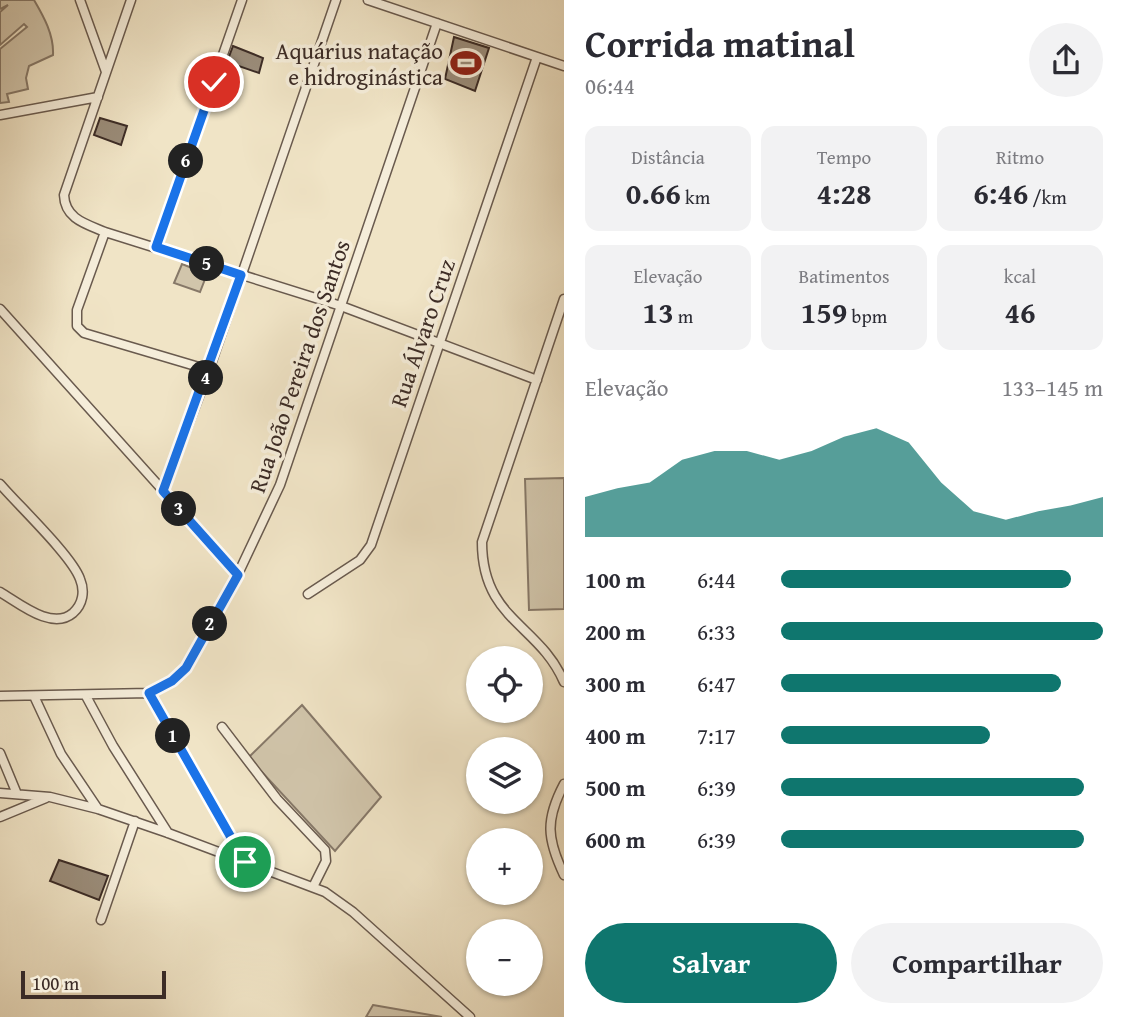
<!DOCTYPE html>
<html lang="pt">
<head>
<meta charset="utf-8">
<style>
  :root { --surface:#fff; --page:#f2f2f3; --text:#2b2b33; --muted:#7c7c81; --accent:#0f766e }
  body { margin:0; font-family:"Gentium Book Plus",serif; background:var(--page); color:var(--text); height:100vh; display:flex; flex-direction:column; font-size:26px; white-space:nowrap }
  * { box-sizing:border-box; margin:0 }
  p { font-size:23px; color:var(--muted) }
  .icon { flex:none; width:38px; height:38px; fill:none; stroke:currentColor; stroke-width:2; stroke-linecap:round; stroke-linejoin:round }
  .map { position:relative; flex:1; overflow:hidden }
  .sheet { display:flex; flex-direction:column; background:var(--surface); width:560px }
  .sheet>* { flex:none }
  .controls { position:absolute; left:466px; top:646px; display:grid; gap:14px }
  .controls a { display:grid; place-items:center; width:77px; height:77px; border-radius:50%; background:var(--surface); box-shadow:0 2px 5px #0004; font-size:35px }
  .scale { position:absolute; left:21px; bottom:18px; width:145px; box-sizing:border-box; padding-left:7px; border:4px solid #3c2c26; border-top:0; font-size:19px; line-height:24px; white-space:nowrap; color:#3c2c26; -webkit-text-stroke:5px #f5edda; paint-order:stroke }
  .pin { position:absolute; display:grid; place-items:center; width:60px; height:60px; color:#fff; margin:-30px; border:4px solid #fff; border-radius:50%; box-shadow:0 2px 7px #0007 }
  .km { position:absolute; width:35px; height:35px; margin:-18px; border-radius:50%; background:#222; color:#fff; font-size:19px; line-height:35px; text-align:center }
  .round { display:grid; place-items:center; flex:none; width:74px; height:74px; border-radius:37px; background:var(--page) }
  .headline { display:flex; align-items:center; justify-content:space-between; height:119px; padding:0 21px }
  h1 { font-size:38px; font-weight:800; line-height:52px }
  .metrics { display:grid; grid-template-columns:repeat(3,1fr); gap:10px; height:119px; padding:7px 21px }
  .metrics div { display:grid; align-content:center; border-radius:14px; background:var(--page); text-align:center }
  .metrics b { font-size:30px; font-weight:800 }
  .metrics small { font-size:19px; font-weight:400 }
  .metrics p { font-size:19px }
  .chart { height:196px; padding:14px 21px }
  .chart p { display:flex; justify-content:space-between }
  .chart svg { width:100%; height:126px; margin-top:7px; fill:var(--accent); opacity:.7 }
  .button { display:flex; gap:14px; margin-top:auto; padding:14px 21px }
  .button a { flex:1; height:80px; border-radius:42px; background:var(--accent); color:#fff; font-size:28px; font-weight:800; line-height:80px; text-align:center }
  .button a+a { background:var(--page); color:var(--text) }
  ul { padding:0 21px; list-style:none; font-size:23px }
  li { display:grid; grid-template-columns:112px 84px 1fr; align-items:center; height:52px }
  li i { height:18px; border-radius:9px; background:var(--accent) }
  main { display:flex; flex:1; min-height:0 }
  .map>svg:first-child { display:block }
  .green { fill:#d1c5ab; stroke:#867868; stroke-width:2 }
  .building { fill:#9a8c79; stroke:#3c2c26; stroke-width:2 }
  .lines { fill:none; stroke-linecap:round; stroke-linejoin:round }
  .street-casing { stroke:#695a4e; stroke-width:11 }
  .street { stroke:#f5edda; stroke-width:8 }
  .route-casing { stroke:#fff; stroke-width:14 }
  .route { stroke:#1a73e8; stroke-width:9 }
  .labels { text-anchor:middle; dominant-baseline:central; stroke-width:7; stroke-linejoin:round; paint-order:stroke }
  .poi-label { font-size:23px; fill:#3c2c26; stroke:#f5edda; text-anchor:end }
  .street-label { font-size:23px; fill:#3c2c26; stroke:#f5edda }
</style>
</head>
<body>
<main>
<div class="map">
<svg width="564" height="1017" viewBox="0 0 564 1017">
  <rect width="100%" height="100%" fill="#f0e4c6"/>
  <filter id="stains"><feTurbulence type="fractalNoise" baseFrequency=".00286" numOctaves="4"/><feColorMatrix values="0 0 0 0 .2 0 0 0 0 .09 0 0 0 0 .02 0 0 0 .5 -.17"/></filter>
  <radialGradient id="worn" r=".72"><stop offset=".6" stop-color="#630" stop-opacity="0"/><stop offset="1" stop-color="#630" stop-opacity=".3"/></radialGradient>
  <path class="green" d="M 0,0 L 34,0 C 44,17 54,35 53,55 L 29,66 L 26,78 L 28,89 L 7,94 L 9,102 L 0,103 L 0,49 L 27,27 L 24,24 L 0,45 L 0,12 L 8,5 L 0,9 Z
    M 182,264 L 207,274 L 200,292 L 174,283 Z
    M 564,478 L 564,609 L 529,610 L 525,479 Z
    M 302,705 L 381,797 L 335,851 L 261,771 L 246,760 Z
    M 373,1005 L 442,1017 L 366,1017 Z"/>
  <path class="building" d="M 454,37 L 489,48 L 475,91 L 445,79 Z
    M 233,46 L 263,58 L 259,73 L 227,62 Z
    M 100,118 L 127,126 L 121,145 L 94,135 Z
    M 59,860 L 108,876 L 99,900 L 50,881 Z"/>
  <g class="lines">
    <g class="street-casing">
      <path id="street" d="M 80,0 L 106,72
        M 131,0 L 64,195 C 65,219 86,224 105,232 L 341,306 L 537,380
        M 368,0 L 564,66
        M 0,115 L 98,97
        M 105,232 L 77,310 L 77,326 L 84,333 L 209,370
        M 156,247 L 242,0
        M 564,299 L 482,542 C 482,620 539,624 564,682
        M 0,309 L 238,574
        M 0,484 C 18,505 72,556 80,579 C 85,591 83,604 73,613 C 52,631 19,603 0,592
        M 163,491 L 209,370 L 336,0
        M 308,594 L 360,560 L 371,545 L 537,57
        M 149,693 L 245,862
        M 0,696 L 149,693 L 172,681 L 186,668 L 238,574 L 280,485 L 437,23
        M 34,696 L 61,754 L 98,809
        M 86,696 L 113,746 L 168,833
        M 222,727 L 277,799 L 325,850 L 326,861 L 313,887
        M 0,753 L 17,794
        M 564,784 C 545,820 547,839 564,875
        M 0,793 L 50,797 L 98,809 L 168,833 L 325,892 L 353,912 L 470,1017
        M 0,817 L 46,798
        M 101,920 L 135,821"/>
    </g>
    <use href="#street" class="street"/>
  </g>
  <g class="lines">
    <g class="route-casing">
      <path id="route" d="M 214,82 L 156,247 L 241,275 L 163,491 L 238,575 L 186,668 L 172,681 L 149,693 L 245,862"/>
    </g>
    <use href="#route" class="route"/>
  </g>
  <defs>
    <g id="stadium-bare" transform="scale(2.415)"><path d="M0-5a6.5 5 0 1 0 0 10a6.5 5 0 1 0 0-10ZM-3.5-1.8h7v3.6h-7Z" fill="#8f2418" stroke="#f5edda" stroke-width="2.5" paint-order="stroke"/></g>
  </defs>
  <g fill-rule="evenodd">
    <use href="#stadium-bare" x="466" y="63"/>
  </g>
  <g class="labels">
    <g class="poi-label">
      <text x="443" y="50">Aquárius natação<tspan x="443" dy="26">e hidroginástica</tspan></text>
    </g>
    <g class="street-label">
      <text transform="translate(422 333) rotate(-71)">Rua Álvaro Cruz</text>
      <text transform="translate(299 366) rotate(-71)">Rua João Pereira dos Santos</text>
    </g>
  </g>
  <rect width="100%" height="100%" filter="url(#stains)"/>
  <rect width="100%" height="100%" fill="url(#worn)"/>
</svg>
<div class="controls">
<a><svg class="icon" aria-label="locate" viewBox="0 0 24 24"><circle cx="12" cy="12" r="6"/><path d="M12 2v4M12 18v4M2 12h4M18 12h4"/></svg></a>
<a><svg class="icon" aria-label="layers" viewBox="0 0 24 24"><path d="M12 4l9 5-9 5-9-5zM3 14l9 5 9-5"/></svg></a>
<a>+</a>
<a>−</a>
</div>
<div class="scale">100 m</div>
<div class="pin" style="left:245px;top:862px;background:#1e9e55"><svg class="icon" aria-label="arrive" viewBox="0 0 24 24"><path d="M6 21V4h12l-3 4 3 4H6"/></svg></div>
<div class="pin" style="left:214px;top:82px;background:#d93025"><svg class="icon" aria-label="check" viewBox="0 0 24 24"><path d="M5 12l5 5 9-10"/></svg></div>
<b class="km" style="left:173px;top:736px">1</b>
<b class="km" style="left:210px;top:624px">2</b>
<b class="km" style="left:179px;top:509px">3</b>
<b class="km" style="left:206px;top:378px">4</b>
<b class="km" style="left:207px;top:264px">5</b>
<b class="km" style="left:186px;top:161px">6</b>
</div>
<section class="sheet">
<div class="headline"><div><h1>Corrida matinal</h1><p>06:44</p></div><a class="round"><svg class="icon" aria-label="share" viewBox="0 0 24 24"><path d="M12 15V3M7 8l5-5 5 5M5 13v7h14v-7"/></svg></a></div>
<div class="metrics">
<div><p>Distância</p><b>0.66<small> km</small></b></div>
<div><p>Tempo</p><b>4:28</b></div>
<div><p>Ritmo</p><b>6:46<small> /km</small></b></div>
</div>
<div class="metrics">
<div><p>Elevação</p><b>13<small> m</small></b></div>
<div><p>Batimentos</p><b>159<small> bpm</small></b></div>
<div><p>kcal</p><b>46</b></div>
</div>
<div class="chart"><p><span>Elevação</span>133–145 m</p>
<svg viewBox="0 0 160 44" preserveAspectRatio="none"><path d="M0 44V30L10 27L20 25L30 17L40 14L50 14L60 17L70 14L80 9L90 6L100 11L110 25L120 35L130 38L140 35L150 33L160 30V44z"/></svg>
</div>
<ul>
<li><b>100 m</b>6:44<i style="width:90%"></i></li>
<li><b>200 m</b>6:33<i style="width:100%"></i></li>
<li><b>300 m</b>6:47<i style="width:87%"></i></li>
<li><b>400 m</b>7:17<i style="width:65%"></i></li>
<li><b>500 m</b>6:39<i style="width:94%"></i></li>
<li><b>600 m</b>6:39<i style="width:94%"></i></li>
</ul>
<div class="button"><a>Salvar</a><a>Compartilhar</a></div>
</section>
</main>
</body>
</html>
